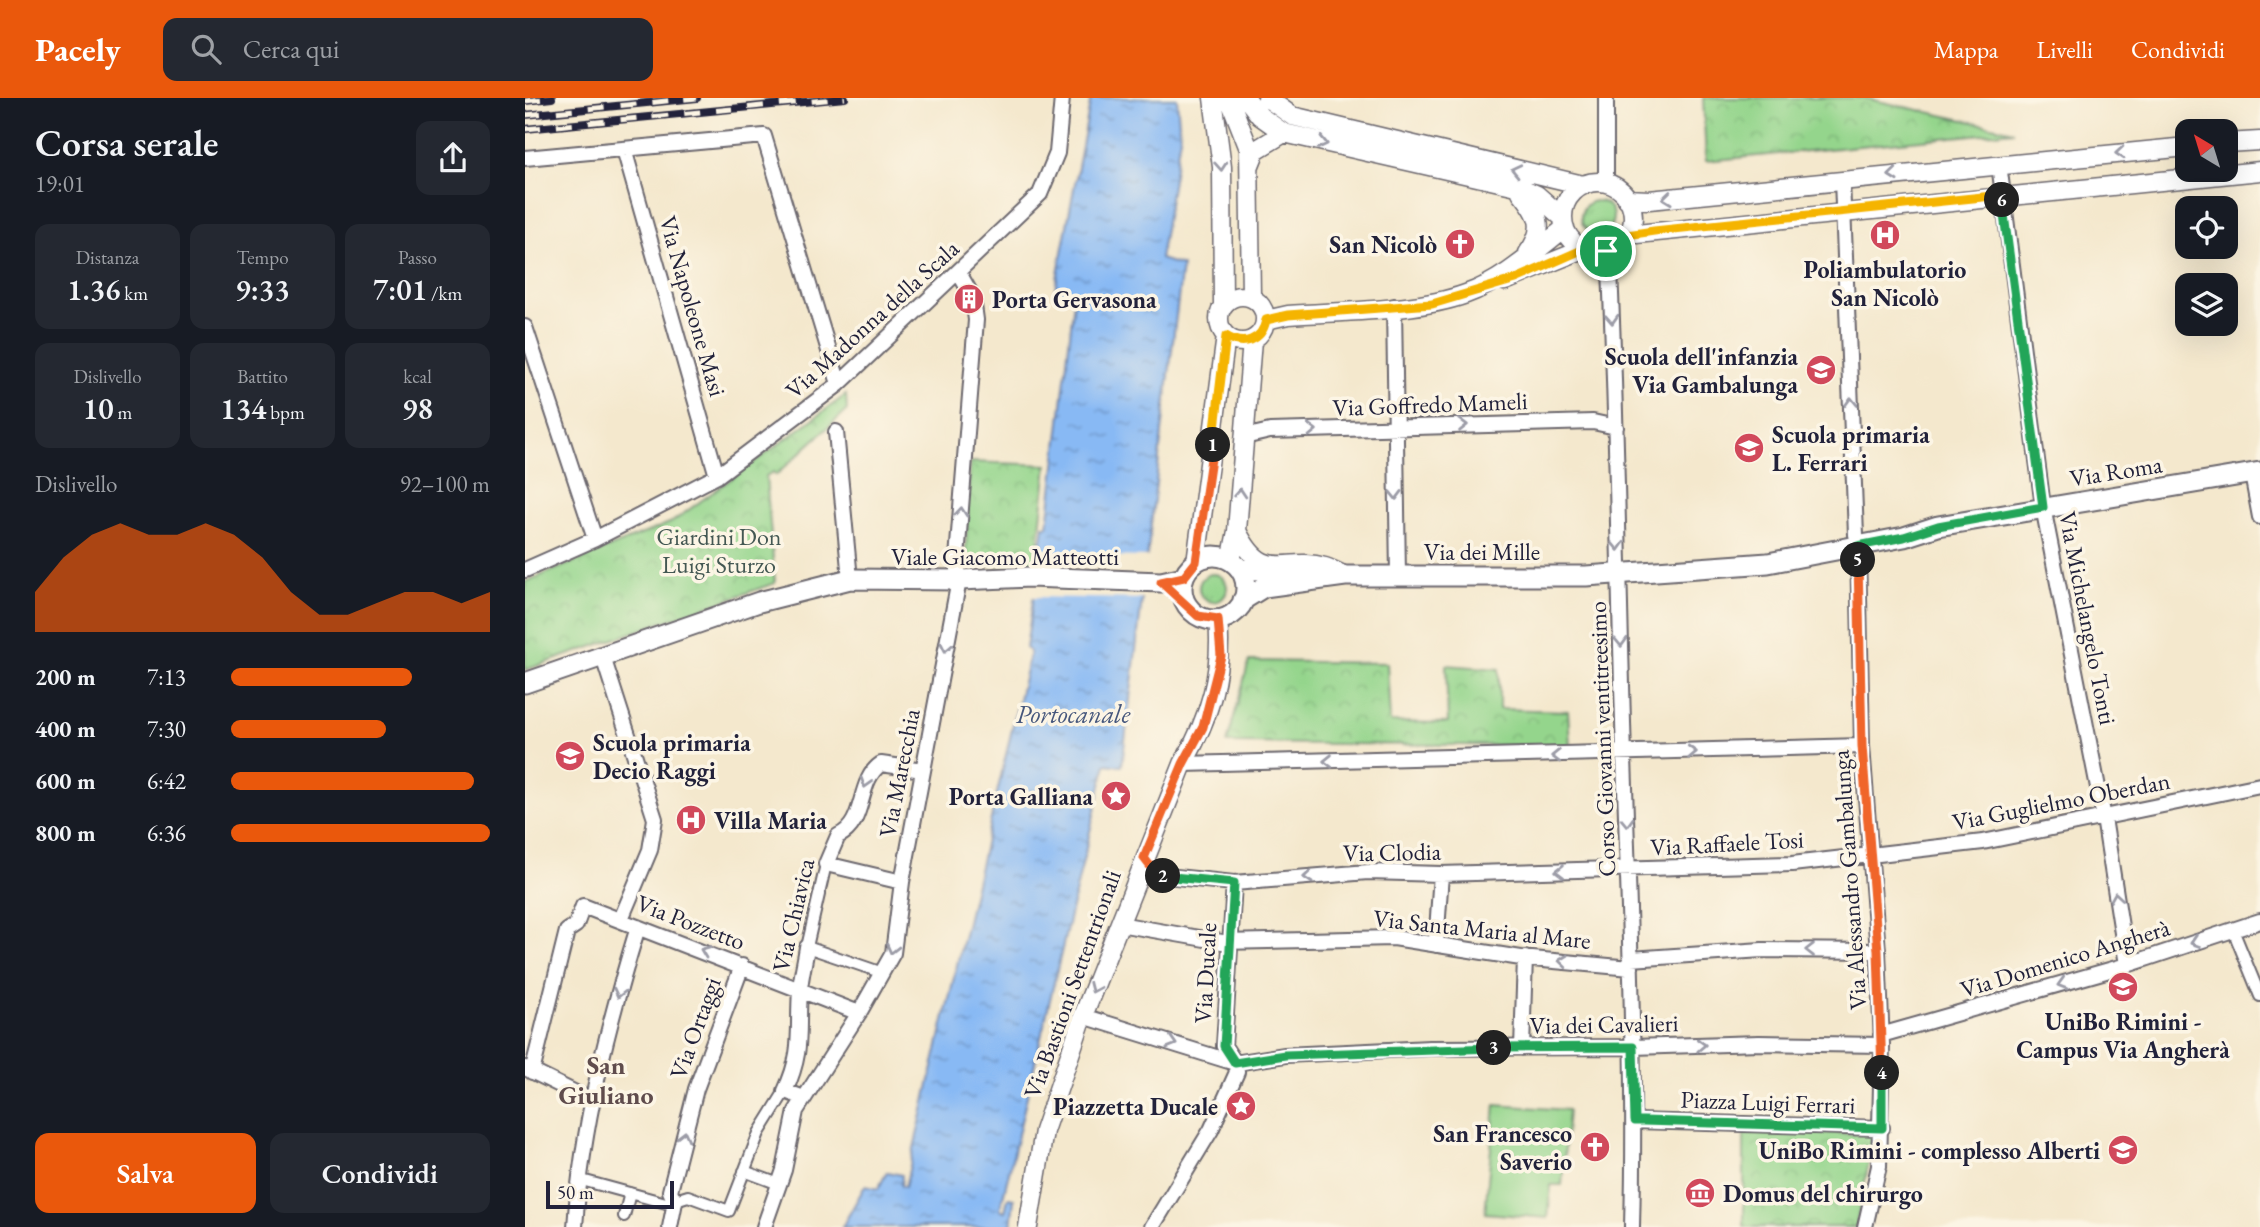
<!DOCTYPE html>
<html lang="it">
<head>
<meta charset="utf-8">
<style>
  :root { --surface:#171b24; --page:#242831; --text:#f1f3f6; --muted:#9ea1a6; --accent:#ea580c }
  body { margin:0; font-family:"EB Garamond",serif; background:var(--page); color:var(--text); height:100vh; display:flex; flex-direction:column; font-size:26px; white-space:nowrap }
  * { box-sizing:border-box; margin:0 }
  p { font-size:23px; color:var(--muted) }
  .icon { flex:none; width:38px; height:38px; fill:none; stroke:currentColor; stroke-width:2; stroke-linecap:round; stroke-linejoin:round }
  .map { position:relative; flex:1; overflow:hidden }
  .drawer { display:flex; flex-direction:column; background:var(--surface); width:525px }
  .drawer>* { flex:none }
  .needle { width:46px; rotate:322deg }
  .tools { position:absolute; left:1650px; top:21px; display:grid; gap:14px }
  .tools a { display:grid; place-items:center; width:63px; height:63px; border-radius:14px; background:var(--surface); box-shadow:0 7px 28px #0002; font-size:35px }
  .scale { position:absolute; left:21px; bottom:18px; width:128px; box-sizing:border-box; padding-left:7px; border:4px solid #22223b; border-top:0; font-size:19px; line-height:24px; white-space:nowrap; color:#22223b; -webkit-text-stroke:5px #fcf5e5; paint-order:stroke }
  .pin { position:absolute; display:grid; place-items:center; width:60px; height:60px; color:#fff; margin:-30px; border:4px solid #fff; border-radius:50%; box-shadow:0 2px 7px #0007 }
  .km { position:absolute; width:35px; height:35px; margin:-18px; border-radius:50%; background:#222; color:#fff; font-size:19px; line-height:35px; text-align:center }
  .round { display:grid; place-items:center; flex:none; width:74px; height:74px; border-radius:14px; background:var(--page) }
  .headline { display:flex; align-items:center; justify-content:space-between; height:119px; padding:0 35px }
  h1 { font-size:38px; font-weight:600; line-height:52px }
  .metrics { display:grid; grid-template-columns:repeat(3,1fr); gap:10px; height:119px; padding:7px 35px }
  .metrics div { display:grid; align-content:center; border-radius:14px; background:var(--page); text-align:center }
  .metrics b { font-size:30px; font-weight:600 }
  .metrics small { font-size:19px; font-weight:400 }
  .metrics p { font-size:19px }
  .chart { height:196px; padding:14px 35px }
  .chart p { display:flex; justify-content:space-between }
  .chart svg { width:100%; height:126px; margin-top:7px; fill:var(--accent); opacity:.7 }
  .button { display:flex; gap:14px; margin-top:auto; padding:14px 35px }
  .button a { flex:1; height:80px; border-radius:14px; background:var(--accent); color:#fff; font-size:28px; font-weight:600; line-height:80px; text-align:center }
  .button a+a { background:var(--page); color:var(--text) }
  ul { padding:0 35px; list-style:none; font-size:23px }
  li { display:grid; grid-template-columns:112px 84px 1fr; align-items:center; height:52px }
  li i { height:18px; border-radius:9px; background:var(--accent) }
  header { display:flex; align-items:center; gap:42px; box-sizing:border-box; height:98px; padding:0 35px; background:var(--accent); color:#fff }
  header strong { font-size:33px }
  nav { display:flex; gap:38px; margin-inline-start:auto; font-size:24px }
  .search { width:490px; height:63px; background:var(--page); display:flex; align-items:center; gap:18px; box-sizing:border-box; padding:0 24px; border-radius:14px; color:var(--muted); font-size:26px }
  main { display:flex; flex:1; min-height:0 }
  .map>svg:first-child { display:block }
  .grass { fill:url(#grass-tufts); stroke:#5b7c64; stroke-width:2 }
  .park { fill:url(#park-crowns); stroke:#5b7c64; stroke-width:2 }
  .garden { fill:#94d58c; stroke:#5b7c64; stroke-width:2 }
  .water { fill:url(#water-ripples); stroke:#556e98; stroke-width:2 }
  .pier { fill:#f4e8cd }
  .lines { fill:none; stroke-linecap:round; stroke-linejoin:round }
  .pedestrian-casing { stroke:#6c676e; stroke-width:14 }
  .minor-casing { stroke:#6c676e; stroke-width:18 }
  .tertiary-casing { stroke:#6c676e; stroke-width:21 }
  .secondary-casing { stroke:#6c676e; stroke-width:23 }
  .pedestrian { stroke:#fff; stroke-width:10 }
  .minor { stroke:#fff; stroke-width:14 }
  .tertiary { stroke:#fff; stroke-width:18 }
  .secondary { stroke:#fff; stroke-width:19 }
  .rail-casing { stroke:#22223b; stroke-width:8 }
  .rail { stroke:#fcf5e5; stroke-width:5; stroke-dasharray:16; stroke-linecap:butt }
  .oneway { stroke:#9c9ca7 }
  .split-1-casing { stroke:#fff; stroke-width:14 }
  .split-2-casing { stroke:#fff; stroke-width:14 }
  .split-3-casing { stroke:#fff; stroke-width:14 }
  .split-4-casing { stroke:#fff; stroke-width:14 }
  .split-5-casing { stroke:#fff; stroke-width:14 }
  .split-6-casing { stroke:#fff; stroke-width:14 }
  .split-7-casing { stroke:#fff; stroke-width:14 }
  .split-1 { stroke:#f5b400; stroke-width:9 }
  .split-2 { stroke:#f0652b; stroke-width:9 }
  .split-3 { stroke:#22a559; stroke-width:9 }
  .split-4 { stroke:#22a559; stroke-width:9 }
  .split-5 { stroke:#f0652b; stroke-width:9 }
  .split-6 { stroke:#22a559; stroke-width:9 }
  .split-7 { stroke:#f5b400; stroke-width:9 }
  .labels { text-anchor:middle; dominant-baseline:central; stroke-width:7; stroke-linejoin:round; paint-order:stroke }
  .poi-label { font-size:24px; font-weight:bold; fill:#22223b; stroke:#fcf5e5; text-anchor:end }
  .street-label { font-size:24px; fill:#22223b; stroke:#fcf5e5 }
  .park-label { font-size:24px; fill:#445853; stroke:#fcf5e5 }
  .water-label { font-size:26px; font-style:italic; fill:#46577c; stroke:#fcf5e5 }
  .neighbourhood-label { font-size:26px; font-weight:bold; fill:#5f4c4d; stroke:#fcf5e5 }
</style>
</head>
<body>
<header>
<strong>Pacely</strong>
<div class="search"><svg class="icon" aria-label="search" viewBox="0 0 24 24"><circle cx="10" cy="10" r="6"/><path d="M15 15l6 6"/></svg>Cerca qui</div>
<nav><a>Mappa</a><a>Livelli</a><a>Condividi</a></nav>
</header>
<main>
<section class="drawer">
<div class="headline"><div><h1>Corsa serale</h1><p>19:01</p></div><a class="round"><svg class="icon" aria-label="share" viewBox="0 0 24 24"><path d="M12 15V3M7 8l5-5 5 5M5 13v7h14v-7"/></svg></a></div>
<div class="metrics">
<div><p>Distanza</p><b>1.36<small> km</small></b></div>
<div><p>Tempo</p><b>9:33</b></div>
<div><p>Passo</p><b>7:01<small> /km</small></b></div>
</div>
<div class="metrics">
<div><p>Dislivello</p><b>10<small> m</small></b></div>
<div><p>Battito</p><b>134<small> bpm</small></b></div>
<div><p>kcal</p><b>98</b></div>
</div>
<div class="chart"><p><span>Dislivello</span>92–100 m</p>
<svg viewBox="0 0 160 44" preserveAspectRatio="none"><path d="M0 44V30L10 18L20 10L30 6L40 10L50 10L60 6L70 10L80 18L90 30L100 38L110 38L120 34L130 30L140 30L150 34L160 30V44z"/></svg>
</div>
<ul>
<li><b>200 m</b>7:13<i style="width:70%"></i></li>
<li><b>400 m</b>7:30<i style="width:60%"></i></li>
<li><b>600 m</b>6:42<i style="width:94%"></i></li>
<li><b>800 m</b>6:36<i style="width:100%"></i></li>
</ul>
<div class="button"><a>Salva</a><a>Condividi</a></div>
</section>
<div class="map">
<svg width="1735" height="1129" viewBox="0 0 1735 1129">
  <defs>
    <pattern id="grass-tufts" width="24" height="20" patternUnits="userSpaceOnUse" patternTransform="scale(1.75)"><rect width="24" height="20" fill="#94d58c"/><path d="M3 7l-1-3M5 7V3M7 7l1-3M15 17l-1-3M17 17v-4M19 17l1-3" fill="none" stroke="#7fb77a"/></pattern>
    <pattern id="park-crowns" width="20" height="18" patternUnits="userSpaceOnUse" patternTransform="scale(1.75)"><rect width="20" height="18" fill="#94d58c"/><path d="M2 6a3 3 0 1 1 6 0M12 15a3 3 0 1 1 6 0" fill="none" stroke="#7fb77a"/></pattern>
    <pattern id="water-ripples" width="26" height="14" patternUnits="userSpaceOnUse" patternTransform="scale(1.75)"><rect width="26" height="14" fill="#88b9f4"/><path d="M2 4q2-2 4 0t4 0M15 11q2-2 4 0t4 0" fill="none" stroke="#6f96c7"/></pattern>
  </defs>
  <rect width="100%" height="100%" fill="#fcf5e5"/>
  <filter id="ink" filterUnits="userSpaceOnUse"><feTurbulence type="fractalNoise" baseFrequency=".0143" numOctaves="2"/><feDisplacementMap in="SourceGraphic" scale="14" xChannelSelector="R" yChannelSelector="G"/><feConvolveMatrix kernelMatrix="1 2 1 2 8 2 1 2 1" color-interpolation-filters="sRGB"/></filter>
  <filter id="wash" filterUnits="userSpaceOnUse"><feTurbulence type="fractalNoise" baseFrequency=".00686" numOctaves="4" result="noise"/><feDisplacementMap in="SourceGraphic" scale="28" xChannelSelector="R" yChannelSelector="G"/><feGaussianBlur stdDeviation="1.57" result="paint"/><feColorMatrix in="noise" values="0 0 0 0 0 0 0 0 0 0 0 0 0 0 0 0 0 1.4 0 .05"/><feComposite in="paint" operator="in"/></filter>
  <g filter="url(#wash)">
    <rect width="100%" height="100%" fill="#f4e8cd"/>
    <path class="grass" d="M1056 119a16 16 0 1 1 32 0a16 16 0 1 1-32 0Z
      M674 490a14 14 0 1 1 28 0a14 14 0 1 1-28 0Z"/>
    <path class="park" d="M 1178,0 L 1339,0 L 1489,33 L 1181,63 Z
      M 321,297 L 322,312 L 251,377 L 248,374 L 241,378 L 250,485 L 0,572 L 0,484 L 147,424 Z
      M 445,364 L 522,367 L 511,466 L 440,468 Z
      M 724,563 L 862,565 L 865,624 L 923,625 L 921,567 L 974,571 L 974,611 L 1043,613 L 1045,648 L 702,645 Z
      M 1219,1030 L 1349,1037 L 1331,1129 L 1219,1129 Z"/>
    <path class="garden" d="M 970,1007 L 1043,1012 L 1037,1087 L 1026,1087 L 1023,1120 L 960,1115 Z"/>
    <path class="water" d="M 566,0 L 652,0 L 655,39 L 635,161 L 657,168 L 597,668 L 581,666 L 475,1112 L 480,1113 L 483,1100 L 489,1101 L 486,1129 L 317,1129 L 340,1088 L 353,1091 L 362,1074 L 377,1077 L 376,1088 L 380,1089 L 505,554 L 501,550 L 519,428 L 523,428 L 549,202 L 529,197 Z"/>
    <path class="pier" d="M 511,457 L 626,459 L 621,501 L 505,499 Z"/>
  </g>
  <g filter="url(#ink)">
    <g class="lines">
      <g class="pedestrian-casing">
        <path id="pedestrian" d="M 301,766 L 282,849 L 358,875
          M 1708,832 L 1735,898
          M 219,1073 L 254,1086
          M 53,1081 L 141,1105 L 163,1098 L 204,1113 L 234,1035 L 260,993
          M 99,1118 L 105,1095"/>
      </g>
      <g class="minor-casing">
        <path id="minor" d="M 1081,0 L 1081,85
          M 99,51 L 192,378
          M 0,60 L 239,38 L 314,286
          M 1474,66 L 1518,409 L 1579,720 L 1602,867
          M 1317,82 L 1331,437
          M 1081,153 L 1085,171 C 1092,333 1094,495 1099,658 C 1104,815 1111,972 1107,1129
          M 434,175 L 446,196
          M 869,208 L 873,478
          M 0,229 L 70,441
          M 311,334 L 325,481
          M 719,339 L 745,333 L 1068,324 L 1091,329
          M 1727,376 L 1735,419
          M 1333,448 L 1337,648 L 1353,853 L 1357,947 L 1354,1068 L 1340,1129
          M 0,472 L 70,441 L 192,378 L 314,286 L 515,96 L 532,55 L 537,0
          M 78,559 L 130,721 L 125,752 L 96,821
          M 658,666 L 1337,648
          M 612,779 L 632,777 L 709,785 L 843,774 L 916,776 L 1267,766 L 1458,744 L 1735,687
          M 377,784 L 301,766 L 313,738 C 342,725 331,683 356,666 L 398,672
          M 594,826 L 697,844 L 869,840 L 996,860 L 1106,870
          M 911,847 L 916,776
          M 1106,861 L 1237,852 L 1353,853
          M 558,918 L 710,965 L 760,957 L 905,950 L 1108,949 L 1234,945 L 1357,947
          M 1356,937 L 1602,867 L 1735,823
          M 997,950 L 1000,860
          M 0,970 L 67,1003
          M 7,974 L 42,833 L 51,827 L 58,808 L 334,915
          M 279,1000 L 260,993 C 279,952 272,933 275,892 C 276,878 280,863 282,849
          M 1110,1023 L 1357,1030
          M 50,1129 C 57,1027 83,927 113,829
          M 145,1129 L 150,1104 L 145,1093 L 171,991 L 217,868
          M 239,1129 L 259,1072 L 271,1013 L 334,915 L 368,855 L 377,784 L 434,482 L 432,460 L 451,222 L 448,200
          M 627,1129 L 686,1032 L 712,974 L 710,965 L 699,948 L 709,785"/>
      </g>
      <g class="tertiary-casing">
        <path id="tertiary" d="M 688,0 L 697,69 L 698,207
          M 704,0 L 724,51 L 726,199
          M 721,0 L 735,18 L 759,35 L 992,88 L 1012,97 L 1038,120
          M 742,0 L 767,18 L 1058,87
          M 1701,45 L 1735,43
          M 725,67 L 731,52 L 759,35
          M1038 119a35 35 0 1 1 70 0a35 35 0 1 1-70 0Z
          M 996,94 C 1015,117 1021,130 1003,155
          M 1102,101 L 1124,102 L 1662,49
          M 1102,137 L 1735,73
          M 980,183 L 1059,151
          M694 221a23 23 0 1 1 46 0a23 23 0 1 1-46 0Z
          M 741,222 L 763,217 C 817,213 891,214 941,196 C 978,183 1009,154 1040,130
          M 712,433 C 740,488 758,457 800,469 C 807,471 814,475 820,478
          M 706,463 L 712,433 L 727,242
          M 671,464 L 701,238
          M 503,1129 L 519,1033 L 558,918 L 658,666 C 685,618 698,576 693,521"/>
      </g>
      <g class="secondary-casing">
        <path id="secondary" d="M657 490a32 32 0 1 1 64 0a32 32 0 1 1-64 0Z
          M 715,471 L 774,474
          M 718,502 L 739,489 L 820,478 L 1061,478 L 1243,465 L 1379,439 L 1413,428 L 1735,374
          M 0,585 L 234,504 L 325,481 L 434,482 L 505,479 L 636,484 L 659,479"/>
      </g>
      <use href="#pedestrian" class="pedestrian"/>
      <use href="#minor" class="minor"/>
      <use href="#tertiary" class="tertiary"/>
      <use href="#secondary" class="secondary"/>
      <g class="rail-casing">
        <path id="rail" d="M 0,3 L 27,0
          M 0,17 L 172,0
          M 0,31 L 320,0"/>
      </g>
      <use href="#rail" class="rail"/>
    </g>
    <defs><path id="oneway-chevron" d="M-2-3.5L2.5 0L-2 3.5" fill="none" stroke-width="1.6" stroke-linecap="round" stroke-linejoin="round" transform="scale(1.75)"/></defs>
    <g class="oneway">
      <use href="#oneway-chevron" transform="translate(798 45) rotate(13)"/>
      <use href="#oneway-chevron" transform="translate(1595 55) rotate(175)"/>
      <use href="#oneway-chevron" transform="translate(696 68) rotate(86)"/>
      <use href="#oneway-chevron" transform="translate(991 72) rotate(-167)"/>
      <use href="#oneway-chevron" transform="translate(1368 77) rotate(174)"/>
      <use href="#oneway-chevron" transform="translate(1142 100) rotate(174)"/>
      <use href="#oneway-chevron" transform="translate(1087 221) rotate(87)"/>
      <use href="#oneway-chevron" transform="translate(1326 304) rotate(-92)"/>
      <use href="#oneway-chevron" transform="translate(938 327) rotate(-1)"/>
      <use href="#oneway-chevron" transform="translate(787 332) rotate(-2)"/>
      <use href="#oneway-chevron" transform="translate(715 395) rotate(-86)"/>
      <use href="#oneway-chevron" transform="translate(871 397) rotate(89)"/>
      <use href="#oneway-chevron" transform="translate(436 414) rotate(-85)"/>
      <use href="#oneway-chevron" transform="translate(1093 448) rotate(88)"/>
      <use href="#oneway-chevron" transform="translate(1096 544) rotate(88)"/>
      <use href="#oneway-chevron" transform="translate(421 549) rotate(101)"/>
      <use href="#oneway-chevron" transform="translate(1167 654) rotate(-2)"/>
      <use href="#oneway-chevron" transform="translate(1031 658) rotate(179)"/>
      <use href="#oneway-chevron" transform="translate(803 663) rotate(179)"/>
      <use href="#oneway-chevron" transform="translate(341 685) rotate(107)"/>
      <use href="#oneway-chevron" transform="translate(1102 724) rotate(88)"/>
      <use href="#oneway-chevron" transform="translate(1035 773) rotate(179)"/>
      <use href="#oneway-chevron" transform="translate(783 779) rotate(175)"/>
      <use href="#oneway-chevron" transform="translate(1591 799) rotate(-99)"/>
      <use href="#oneway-chevron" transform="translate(1670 844) rotate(162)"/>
      <use href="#oneway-chevron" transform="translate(367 851) rotate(104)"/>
      <use href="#oneway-chevron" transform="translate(1285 852) rotate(-180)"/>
      <use href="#oneway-chevron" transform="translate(180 853) rotate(-159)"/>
      <use href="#oneway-chevron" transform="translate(1038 863) rotate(-174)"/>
      <use href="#oneway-chevron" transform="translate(1537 886) rotate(164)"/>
      <use href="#oneway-chevron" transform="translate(569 890) rotate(113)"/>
      <use href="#oneway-chevron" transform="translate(94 895) rotate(103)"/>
      <use href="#oneway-chevron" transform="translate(647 945) rotate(17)"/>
      <use href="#oneway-chevron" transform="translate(1176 947) rotate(-2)"/>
      <use href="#oneway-chevron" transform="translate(159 1038) rotate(-76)"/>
    </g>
  </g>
  <g class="lines" filter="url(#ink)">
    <g class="split-1-casing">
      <path id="split-1" d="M 688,347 L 701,238 C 718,249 737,243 741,222 L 763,217 L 907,206 L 991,181 L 1059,151 L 1081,153"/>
    </g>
    <g class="split-2-casing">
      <path id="split-2" d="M 638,778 L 632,777 L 619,760 L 658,666 L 678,629 L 696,558 L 693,521 L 673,518 L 636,484 L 659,479 L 671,464 L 688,347"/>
    </g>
    <g class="split-3-casing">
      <path id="split-3" d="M 638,778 L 709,785 L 699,948 L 710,965 L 760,957 L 969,950"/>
    </g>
    <g class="split-4-casing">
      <path id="split-4" d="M 969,950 L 1108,949 L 1110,1023 L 1118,1023 L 1357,1030 L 1357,975"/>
    </g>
    <g class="split-5-casing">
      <path id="split-5" d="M 1333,462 L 1337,648 L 1353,853 L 1357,975"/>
    </g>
    <g class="split-6-casing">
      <path id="split-6" d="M 1333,462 L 1333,448 L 1379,439 L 1413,428 L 1518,409 L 1477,102"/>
    </g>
    <g class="split-7-casing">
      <path id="split-7" d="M 1081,153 L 1091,149 L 1102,137 L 1129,133 L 1477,97 L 1477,102"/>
    </g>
    <use href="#split-1" class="split-1"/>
    <use href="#split-2" class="split-2"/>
    <use href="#split-3" class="split-3"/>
    <use href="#split-4" class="split-4"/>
    <use href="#split-5" class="split-5"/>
    <use href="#split-6" class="split-6"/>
    <use href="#split-7" class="split-7"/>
  </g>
  <defs>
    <g id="hospital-disc" transform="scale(1.575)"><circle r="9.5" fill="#d1495b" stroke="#fcf5e5"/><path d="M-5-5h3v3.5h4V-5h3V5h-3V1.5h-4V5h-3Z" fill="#fff"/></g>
    <g id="church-disc" transform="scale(1.575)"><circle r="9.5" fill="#d1495b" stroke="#fcf5e5"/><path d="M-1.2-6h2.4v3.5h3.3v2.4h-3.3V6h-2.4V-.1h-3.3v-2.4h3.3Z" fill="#fff"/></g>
    <g id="building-disc" transform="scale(1.575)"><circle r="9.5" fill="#d1495b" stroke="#fcf5e5"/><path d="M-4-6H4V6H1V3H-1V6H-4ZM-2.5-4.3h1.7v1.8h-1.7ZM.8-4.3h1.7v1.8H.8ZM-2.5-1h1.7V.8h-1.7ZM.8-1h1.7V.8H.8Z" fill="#fff"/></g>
    <g id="school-disc" transform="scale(1.575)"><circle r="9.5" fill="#d1495b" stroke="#fcf5e5"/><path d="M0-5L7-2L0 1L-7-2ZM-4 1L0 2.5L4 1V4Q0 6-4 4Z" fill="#fff"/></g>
    <g id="sight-disc" transform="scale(1.575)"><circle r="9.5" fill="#d1495b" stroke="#fcf5e5"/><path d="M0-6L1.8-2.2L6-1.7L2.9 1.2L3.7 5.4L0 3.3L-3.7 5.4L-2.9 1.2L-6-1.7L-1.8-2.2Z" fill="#fff"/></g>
    <g id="university-disc" transform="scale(1.575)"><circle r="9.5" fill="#d1495b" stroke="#fcf5e5"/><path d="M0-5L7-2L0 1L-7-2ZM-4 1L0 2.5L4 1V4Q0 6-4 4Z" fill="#fff"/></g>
    <g id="museum-disc" transform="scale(1.575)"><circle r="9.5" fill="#d1495b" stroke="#fcf5e5"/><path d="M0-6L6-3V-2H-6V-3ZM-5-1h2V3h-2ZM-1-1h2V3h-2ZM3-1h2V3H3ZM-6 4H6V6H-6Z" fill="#fff"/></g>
  </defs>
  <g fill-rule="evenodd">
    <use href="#hospital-disc" x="1360" y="137"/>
    <use href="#church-disc" x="935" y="146"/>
    <use href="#building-disc" x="444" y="201"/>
    <use href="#school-disc" x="1296" y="272"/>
    <use href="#school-disc" x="1224" y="350"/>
    <use href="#school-disc" x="45" y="658"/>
    <use href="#sight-disc" x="591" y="698"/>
    <use href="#hospital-disc" x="166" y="722"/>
    <use href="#university-disc" x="1598" y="889"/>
    <use href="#sight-disc" x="716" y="1008"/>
    <use href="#church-disc" x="1070" y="1049"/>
    <use href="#university-disc" x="1598" y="1052"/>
    <use href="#museum-disc" x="1175" y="1095"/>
  </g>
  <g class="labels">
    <g class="poi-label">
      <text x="912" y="146">San Nicolò</text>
      <text x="1360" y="171" text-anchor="middle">Poliambulatorio<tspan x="1360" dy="28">San Nicolò</tspan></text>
      <text x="467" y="201" text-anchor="start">Porta Gervasona</text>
      <text x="1273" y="258">Scuola dell'infanzia<tspan x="1273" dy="28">Via Gambalunga</tspan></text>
      <text x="1247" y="336" text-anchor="start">Scuola primaria<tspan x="1247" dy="28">L. Ferrari</tspan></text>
      <text x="68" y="644" text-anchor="start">Scuola primaria<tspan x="68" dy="28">Decio Raggi</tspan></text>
      <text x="568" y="698">Porta Galliana</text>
      <text x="189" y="722" text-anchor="start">Villa Maria</text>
      <text x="1598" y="923" text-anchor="middle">UniBo Rimini -<tspan x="1598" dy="28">Campus Via Angherà</tspan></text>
      <text x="693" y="1008">Piazzetta Ducale</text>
      <text x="1047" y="1035">San Francesco<tspan x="1047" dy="28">Saverio</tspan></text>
      <text x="1575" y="1052">UniBo Rimini - complesso Alberti</text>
      <text x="1198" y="1095" text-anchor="start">Domus del chirurgo</text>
    </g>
    <g class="street-label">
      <text transform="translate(168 208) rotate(74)">Via Napoleone Masi</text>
      <text transform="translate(347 221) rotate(-42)">Via Madonna della Scala</text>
      <text transform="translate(905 306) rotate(-2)">Via Goffredo Mameli</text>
      <text transform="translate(1591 373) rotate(-9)">Via Roma</text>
      <text x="957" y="453">Via dei Mille</text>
      <text x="480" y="458">Viale Giacomo Matteotti</text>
      <text transform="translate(1563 520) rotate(79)">Via Michelangelo Tonti</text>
      <text transform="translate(1077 641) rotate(-92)">Corso Giovanni ventitreesimo</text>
      <text transform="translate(374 675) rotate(-79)">Via Marecchia</text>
      <text transform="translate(1536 703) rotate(-11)">Via Guglielmo Oberdan</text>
      <text transform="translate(1202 745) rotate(-3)">Via Raffaele Tosi</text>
      <text transform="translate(867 754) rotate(-1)">Via Clodia</text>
      <text transform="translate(1324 782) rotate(-94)">Via Alessandro Gambalunga</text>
      <text transform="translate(268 817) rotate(-77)">Via Chiavica</text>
      <text transform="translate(166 824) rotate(21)">Via Pozzetto</text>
      <text transform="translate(957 831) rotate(6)">Via Santa Maria al Mare</text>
      <text transform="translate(1540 860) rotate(-17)">Via Domenico Angherà</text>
      <text transform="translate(680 875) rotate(-87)">Via Ducale</text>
      <text transform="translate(547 886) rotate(-70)">Via Bastioni Settentrionali</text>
      <text transform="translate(1079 926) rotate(-1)">Via dei Cavalieri</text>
      <text transform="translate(170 930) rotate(-70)">Via Ortaggi</text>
      <text transform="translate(1243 1004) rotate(2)">Piazza Luigi Ferrari</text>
    </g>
    <g class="park-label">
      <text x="194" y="438">Giardini Don<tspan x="194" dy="28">Luigi Sturzo</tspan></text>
    </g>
    <g class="water-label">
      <text x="548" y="616">Portocanale</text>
    </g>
    <g class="neighbourhood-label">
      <text x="81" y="967">San<tspan x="81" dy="30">Giuliano</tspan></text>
    </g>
  </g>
</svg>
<div class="tools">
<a><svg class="needle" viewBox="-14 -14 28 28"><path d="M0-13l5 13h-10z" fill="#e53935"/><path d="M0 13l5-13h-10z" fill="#9ea1a6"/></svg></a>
<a><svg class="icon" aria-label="locate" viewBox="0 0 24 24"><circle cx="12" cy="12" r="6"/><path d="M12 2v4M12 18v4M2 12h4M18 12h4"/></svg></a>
<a><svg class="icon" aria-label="layers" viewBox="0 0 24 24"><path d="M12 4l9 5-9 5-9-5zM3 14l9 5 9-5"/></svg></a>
</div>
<div class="scale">50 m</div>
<div class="pin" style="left:1081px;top:153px;background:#1e9e55"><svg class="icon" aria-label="arrive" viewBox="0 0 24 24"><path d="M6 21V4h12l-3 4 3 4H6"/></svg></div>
<b class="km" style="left:688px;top:347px">1</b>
<b class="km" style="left:638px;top:778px">2</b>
<b class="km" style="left:969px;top:950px">3</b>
<b class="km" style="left:1357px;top:975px">4</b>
<b class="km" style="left:1333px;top:462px">5</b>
<b class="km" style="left:1477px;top:102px">6</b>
</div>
</main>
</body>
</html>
